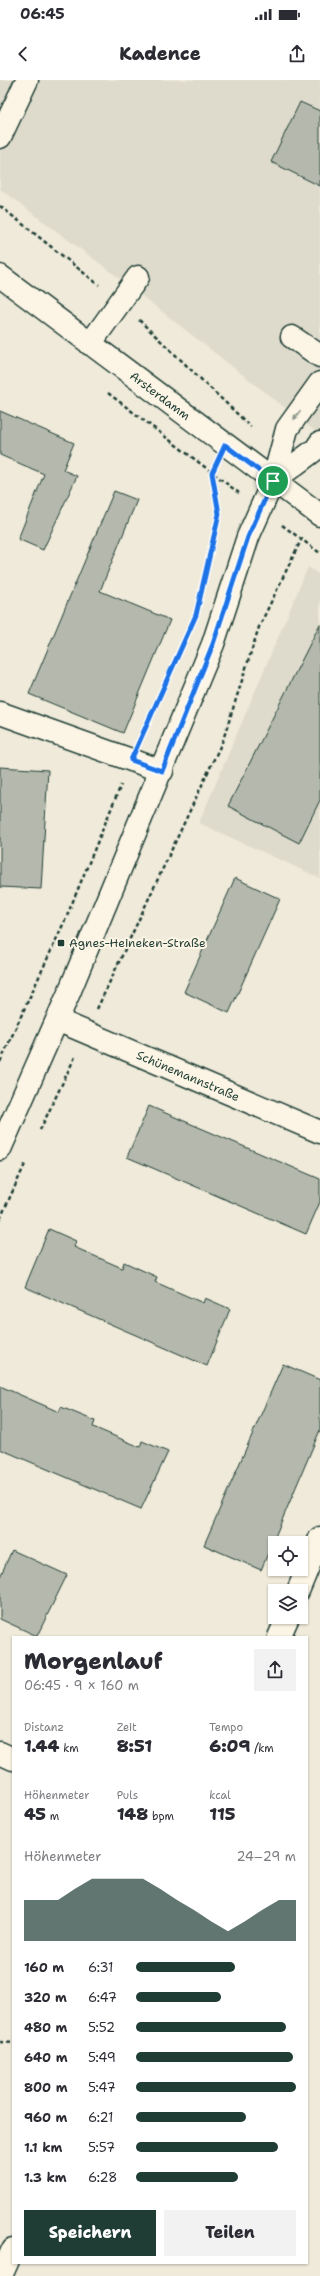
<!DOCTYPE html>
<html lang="de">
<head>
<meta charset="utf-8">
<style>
  :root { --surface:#fff; --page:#f2f2f3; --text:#2b2b33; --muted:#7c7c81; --accent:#1f3d34 }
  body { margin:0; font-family:"Shantell Sans",sans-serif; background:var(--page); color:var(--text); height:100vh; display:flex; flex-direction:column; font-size:15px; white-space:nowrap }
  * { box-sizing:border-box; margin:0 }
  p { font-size:13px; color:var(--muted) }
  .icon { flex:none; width:22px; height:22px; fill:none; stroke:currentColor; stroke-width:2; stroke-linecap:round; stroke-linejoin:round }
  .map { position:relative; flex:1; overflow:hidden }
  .details { position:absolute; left:12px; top:1556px; width:296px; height:628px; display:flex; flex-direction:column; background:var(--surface); border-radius:0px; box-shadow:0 1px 3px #0004 }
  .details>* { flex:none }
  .tools { position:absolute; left:268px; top:1456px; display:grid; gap:8px }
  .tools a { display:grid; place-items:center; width:40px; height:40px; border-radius:0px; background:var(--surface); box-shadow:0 1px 3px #0004; font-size:20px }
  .pin { position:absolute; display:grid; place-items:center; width:34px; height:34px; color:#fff; margin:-17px; border:2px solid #fff; border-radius:50%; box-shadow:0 1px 4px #0007 }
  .round { display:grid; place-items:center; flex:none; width:42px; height:42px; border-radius:0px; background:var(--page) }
  .head { display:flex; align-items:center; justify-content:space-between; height:68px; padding:0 12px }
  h1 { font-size:22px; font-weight:800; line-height:30px }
  .metrics { display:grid; grid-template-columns:repeat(3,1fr); gap:6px; height:68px; padding:4px 12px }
  .metrics div { display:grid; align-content:center }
  .metrics b { font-size:17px; font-weight:800 }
  .metrics small { font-size:11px; font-weight:400 }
  .metrics p { font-size:11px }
  .chart { height:112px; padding:8px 12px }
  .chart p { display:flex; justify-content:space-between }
  .chart svg { width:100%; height:72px; margin-top:4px; fill:var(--accent); opacity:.7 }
  .primary-button { display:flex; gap:8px; margin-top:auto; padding:8px 12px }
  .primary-button a { flex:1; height:46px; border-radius:0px; background:var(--accent); color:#fff; font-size:16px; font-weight:800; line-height:46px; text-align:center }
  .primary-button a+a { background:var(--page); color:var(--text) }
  ul { padding:0 12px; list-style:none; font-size:13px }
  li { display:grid; grid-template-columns:64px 48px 1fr; align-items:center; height:30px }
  li i { height:10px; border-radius:5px; background:var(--accent) }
  .status { display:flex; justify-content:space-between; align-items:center; height:28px; padding:0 20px; background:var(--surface); direction:ltr }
  .status svg { height:11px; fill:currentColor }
  header { display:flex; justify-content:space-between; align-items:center; height:52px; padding:0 12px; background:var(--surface); font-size:18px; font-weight:800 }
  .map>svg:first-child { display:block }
  .built { fill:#dedbcc }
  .building { fill:#b5b9ad; stroke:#1f3d34 }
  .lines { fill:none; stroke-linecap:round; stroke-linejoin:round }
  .minor-casing { stroke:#1f3d34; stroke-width:25 }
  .path { stroke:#1f3d34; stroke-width:2.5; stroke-dasharray:4 3; stroke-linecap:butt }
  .minor { stroke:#fcf5e5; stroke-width:22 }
  .oneway { fill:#8e998c }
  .route-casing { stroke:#fff; stroke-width:8 }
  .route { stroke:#1a73e8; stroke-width:5 }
  .poi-dot { fill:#1f3d34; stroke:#fcf5e5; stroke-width:1.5 }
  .labels { text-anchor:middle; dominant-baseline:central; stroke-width:4; stroke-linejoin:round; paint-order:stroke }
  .street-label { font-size:12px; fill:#1f3d34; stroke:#fcf5e5 }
  .poi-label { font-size:12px; fill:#1f3d34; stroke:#fcf5e5; text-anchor:start }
</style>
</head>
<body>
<div class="status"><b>06:45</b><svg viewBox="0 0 49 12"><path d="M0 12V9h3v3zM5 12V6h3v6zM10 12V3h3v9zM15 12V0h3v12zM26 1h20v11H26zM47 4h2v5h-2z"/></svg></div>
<header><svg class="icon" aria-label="back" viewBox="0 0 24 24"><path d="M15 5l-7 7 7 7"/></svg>Kadence<svg class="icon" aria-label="share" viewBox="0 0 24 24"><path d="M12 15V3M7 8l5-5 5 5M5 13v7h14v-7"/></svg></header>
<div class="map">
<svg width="320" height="2196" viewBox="0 0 320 2196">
  <rect width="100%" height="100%" fill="#efeada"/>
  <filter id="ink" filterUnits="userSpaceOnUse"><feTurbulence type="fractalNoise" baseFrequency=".025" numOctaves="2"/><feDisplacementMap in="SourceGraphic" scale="8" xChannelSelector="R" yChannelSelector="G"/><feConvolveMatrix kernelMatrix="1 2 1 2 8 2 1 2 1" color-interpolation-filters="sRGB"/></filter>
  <g filter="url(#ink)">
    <path class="built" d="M 0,0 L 320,0 L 320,355 L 110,191 L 0,109 Z
      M 308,487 L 320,495 L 320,798 L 199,743 Z"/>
    <path class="building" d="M 300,22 L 320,31 L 320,106 L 271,82 Z
      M 0,331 L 74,363 L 63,390 L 77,396 L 43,470 L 18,459 L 44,394 L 0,375 Z
      M 114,411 L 137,420 L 100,511 L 170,540 L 123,653 L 29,614 Z
      M 320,544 L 320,720 L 299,763 L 228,726 Z
      M 0,687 L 48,690 L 41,809 L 0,807 Z
      M 235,798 L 280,819 L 229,933 L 184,912 Z
      M 149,1026 L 320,1099 L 320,1122 L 306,1154 L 127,1077 Z
      M 49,1149 L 76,1161 L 74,1167 L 122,1188 L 124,1182 L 157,1197 L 155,1202 L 203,1223 L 205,1218 L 230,1229 L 207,1286 L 25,1207 Z
      M 283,1284 L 320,1300 L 320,1350 L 261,1490 L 204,1465 Z
      M 0,1306 L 59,1332 L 61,1327 L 95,1341 L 93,1347 L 140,1367 L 142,1361 L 168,1372 L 141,1429 L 0,1369 Z
      M 12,1470 L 67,1495 L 37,1556 L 0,1539 L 0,1497 Z"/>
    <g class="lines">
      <g class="minor-casing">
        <path id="minor" d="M 0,57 L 27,0
          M 0,196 L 320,435
          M 292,257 L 320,276
          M 90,264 L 138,197
          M 273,401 L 316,369 L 320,363
          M 0,633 L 162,691
          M 57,940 L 320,1052
          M 0,1069 L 68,915 L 213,564 L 248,457 L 273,401 L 287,349 L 320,303
          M 298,1511 L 320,1458
          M 279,1557 L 288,1537
          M 0,1673 L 13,1679
          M 1,2196 L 13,2169"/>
      </g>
      <path class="path" d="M 0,126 L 99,205
        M 139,240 L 251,347
        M 108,313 L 239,413
        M 282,445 L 320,473
        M 205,495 L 219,434 L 212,393 L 214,388
        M 142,656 L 161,615
        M 97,929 L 223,660 L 259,547 L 303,456
        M 0,982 L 66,838 L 121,705
        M 40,1050 L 75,977
        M 0,1139 L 26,1082
        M 0,1962 L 13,1963"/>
      <use href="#minor" class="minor"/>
    </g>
    <defs><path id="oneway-solid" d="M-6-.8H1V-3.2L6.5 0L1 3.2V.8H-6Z"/></defs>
    <use class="oneway" href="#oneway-solid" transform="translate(297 335) rotate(126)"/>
  </g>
  <g class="lines" filter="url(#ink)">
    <g class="route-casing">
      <path id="route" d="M 225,365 L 273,401 L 248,457 L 213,564 L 162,691 L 131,680 L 196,535 L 219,434 L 212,393 Z"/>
    </g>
    <use href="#route" class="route"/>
  </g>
  <rect class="poi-dot" x="57" y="859" width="8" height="8" rx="2"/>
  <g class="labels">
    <g class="street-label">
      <text transform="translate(160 316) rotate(37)">Arsterdamm</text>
      <text transform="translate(188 996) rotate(23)">Schünemannstraße</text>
    </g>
    <g class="poi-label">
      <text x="69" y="863">Agnes-Heineken-Straße</text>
    </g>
  </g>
</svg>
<div class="tools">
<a><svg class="icon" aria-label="locate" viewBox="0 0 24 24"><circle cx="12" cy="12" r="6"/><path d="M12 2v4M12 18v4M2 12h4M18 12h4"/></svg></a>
<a><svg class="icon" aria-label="layers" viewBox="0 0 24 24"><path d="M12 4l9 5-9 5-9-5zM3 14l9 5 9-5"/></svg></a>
</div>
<div class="pin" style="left:273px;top:401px;background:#1e9e55"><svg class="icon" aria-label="arrive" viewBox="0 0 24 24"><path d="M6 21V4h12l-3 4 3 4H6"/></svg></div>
<section class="details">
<div class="head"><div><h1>Morgenlauf</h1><p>06:45 · 9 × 160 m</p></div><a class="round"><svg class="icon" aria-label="share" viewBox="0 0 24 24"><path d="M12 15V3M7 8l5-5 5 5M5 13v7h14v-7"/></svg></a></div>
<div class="metrics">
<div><p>Distanz</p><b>1.44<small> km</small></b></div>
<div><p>Zeit</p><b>8:51</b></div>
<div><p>Tempo</p><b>6:09<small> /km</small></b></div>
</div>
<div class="metrics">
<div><p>Höhenmeter</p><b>45<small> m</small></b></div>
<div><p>Puls</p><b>148<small> bpm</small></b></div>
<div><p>kcal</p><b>115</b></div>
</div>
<div class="chart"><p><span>Höhenmeter</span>24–29 m</p>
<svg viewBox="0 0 160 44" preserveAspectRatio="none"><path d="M0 44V19L10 19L20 19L30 12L40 6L50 6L60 6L70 6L80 12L90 19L100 25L110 32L120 38L130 32L140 25L150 19L160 19V44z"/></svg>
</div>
<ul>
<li><b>160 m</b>6:31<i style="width:62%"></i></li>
<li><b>320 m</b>6:47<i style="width:53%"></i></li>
<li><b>480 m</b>5:52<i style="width:94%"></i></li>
<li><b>640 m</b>5:49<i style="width:98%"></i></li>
<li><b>800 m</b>5:47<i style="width:100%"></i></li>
<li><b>960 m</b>6:21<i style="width:69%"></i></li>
<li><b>1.1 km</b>5:57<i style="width:89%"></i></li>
<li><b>1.3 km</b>6:28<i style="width:64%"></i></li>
</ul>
<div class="primary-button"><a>Speichern</a><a>Teilen</a></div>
</section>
</div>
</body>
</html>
